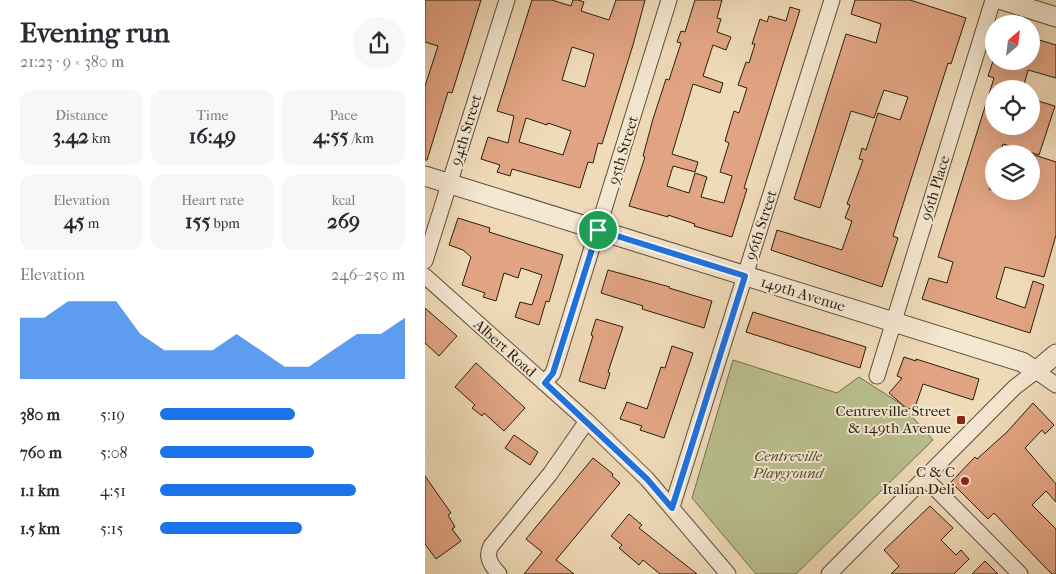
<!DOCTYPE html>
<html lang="en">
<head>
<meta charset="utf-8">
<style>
  :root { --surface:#fff; --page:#f7f7f7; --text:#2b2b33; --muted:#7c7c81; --accent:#1a73e8 }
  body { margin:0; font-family:"IM FELL French Canon",serif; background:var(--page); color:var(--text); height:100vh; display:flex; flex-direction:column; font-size:19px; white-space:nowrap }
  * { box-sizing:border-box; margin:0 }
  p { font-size:16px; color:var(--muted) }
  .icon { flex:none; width:28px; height:28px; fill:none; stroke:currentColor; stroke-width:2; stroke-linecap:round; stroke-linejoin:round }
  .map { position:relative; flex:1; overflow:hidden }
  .sheet { display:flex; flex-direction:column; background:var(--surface); width:425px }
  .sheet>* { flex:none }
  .needle { width:32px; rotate:28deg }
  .buttons { position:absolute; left:560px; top:15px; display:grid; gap:10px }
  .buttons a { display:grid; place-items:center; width:55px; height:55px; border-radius:50%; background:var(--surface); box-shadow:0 5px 20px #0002; font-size:25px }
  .pin { position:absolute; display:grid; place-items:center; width:42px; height:42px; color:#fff; margin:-21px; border:2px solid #fff; border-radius:50%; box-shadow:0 1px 5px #0007 }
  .round { display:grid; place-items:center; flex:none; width:52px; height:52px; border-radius:26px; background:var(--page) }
  .summary { display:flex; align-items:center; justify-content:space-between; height:85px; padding:0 20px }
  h1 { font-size:28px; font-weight:700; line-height:38px }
  .stats { display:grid; grid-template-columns:repeat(3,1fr); gap:8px; height:85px; padding:5px 20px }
  .stats div { display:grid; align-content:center; border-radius:12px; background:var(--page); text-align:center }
  .stats b { font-size:21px; font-weight:700 }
  .stats small { font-size:14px; font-weight:400 }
  .stats p { font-size:14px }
  .chart { height:140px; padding:10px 20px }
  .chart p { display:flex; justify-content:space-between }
  .chart svg { width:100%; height:90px; margin-top:5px; fill:var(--accent); opacity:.7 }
  ul { padding:0 20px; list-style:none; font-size:16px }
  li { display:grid; grid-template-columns:80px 60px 1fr; align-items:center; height:38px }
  li i { height:12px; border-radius:6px; background:var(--accent) }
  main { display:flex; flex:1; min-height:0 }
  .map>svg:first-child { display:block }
  .green { fill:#bac08f; stroke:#726f50 }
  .building { fill:#e2a583; stroke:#291e11; fill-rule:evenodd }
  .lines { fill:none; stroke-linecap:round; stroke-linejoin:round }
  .minor-casing { stroke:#5b4d3b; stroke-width:17 }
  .tertiary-casing { stroke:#5b4d3b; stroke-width:21 }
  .minor { stroke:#f5e8d2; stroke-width:15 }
  .tertiary { stroke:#f5e8d2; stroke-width:19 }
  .route-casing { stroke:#fff; stroke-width:10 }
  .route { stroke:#1a73e8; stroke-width:6 }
  .poi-dot { fill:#8f2418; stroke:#f5e8d2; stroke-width:2 }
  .labels { text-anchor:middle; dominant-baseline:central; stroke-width:4; stroke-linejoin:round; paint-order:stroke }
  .street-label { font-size:15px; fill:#291e11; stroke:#f5e8d2 }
  .poi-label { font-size:15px; fill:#291e11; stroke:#f5e8d2; text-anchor:end }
  .park-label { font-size:15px; font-style:italic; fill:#544f37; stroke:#f5e8d2 }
</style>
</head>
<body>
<main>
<section class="sheet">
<div class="summary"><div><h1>Evening run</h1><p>21:23 · 9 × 380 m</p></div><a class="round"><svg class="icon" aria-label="share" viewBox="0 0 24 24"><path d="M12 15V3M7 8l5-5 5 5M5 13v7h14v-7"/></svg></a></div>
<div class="stats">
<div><p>Distance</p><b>3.42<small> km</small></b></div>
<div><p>Time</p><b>16:49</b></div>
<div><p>Pace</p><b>4:55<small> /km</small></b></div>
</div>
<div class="stats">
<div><p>Elevation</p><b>45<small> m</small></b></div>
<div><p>Heart rate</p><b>155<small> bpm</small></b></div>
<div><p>kcal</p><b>269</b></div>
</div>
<div class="chart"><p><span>Elevation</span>246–250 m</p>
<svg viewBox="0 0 160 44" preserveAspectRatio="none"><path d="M0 44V14L10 14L20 6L30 6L40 6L50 22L60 30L70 30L80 30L90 22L100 30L110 38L120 38L130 30L140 22L150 22L160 14V44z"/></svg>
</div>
<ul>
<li><b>380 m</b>5:19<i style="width:55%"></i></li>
<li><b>760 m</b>5:08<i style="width:63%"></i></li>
<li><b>1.1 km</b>4:51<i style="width:80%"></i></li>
<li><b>1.5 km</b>5:15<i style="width:58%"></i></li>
</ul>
</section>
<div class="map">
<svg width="631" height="574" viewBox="0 0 631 574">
  <rect width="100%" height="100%" fill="#f0dbb9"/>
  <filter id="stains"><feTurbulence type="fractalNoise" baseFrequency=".004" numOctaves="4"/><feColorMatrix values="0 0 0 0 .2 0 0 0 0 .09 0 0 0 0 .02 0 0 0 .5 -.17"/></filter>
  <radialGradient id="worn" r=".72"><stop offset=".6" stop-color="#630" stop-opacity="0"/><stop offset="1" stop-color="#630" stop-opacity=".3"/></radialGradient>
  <path class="green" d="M 308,360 L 412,393 L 434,377 L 476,404 L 508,440 L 371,574 L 331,574 L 267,498 Z"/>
  <path class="building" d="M 0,0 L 56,0 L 27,93 L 23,92 L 2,160 L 0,160 L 0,86 L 13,46 L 0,42 Z
    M 107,0 L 127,0 L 146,6 L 148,0 L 153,0 L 159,2 L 156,11 L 184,20 L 191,0 L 220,0 L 208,45 L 177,144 L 173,143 L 168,163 L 163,162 L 155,188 L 87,169 L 85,176 L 72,172 L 75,165 L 56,159 L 63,137 L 83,143 L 89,116 L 72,111 ZM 147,47 L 169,54 L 160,87 L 137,80 ZM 101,118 L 122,125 L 123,123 L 146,131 L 138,155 L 94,142 Z
    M 270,0 L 297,0 L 292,18 L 296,19 L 292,32 L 306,37 L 301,50 L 288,45 L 278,76 L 298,83 L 295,93 L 268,84 L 247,154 L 273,162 L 270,172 L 248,166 L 242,186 L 264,193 L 270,173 L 282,177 L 276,197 L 299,203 L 307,176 L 295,172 L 304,143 L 300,141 L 309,111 L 314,113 L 322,88 L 313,85 L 321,62 L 324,63 L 330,44 L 327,44 L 335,19 L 342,22 L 344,16 L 361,21 L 365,7 L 375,10 L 319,188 L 322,189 L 307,237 L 269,226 L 270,224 L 243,215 L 243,217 L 204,206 L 220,157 L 218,156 L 228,119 L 241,79 L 244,80 L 256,43 L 252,42 L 256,31 L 260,32 Z
    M 430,0 L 485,0 L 541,18 L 526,64 L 523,63 L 474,217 L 468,236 L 473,238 L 457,287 L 346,250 L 352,230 L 417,250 L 427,221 L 420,218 L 425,205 L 422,204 L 438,160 L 434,159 L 437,148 L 441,150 L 453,113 L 475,120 L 483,97 L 459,90 L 449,118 L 426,111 L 395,208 L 369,199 L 421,34 L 451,43 L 456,24 L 426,14 Z
    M 611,39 L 631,45 L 631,78 L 603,70 L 598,89 L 569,89 L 569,126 L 594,134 L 596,126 L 606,126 L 606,99 L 630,106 L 614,155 L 578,144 L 575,154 L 569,154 L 569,173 L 564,189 L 589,197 L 591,191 L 606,191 L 606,154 L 631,162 L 631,235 L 619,277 L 580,267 L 571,298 L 600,308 L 608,281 L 619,285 L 605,333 L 497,299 L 504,278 L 522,283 L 528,262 L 513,257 L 569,78 L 563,76 L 568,61 L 606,61 Z
    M 33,218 L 65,228 L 64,232 L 138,255 L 124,302 L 121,301 L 114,325 L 90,317 L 95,302 L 107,305 L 117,275 L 96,268 L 93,278 L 79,273 L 71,301 L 58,297 L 60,293 L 37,285 L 46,257 L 38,250 L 24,245 Z
    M 183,270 L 245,287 L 244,288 L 287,301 L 279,328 L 217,309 L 218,306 L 176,293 Z
    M 0,308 L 32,336 L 14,356 L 0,343 Z
    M 328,312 L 441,347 L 435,368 L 321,332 Z
    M 171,319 L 198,327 L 183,372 L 185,373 L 180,389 L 154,381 L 168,336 L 166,335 Z
    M 247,346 L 268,353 L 239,438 L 215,430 L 217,426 L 195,419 L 202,402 L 222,409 L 236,367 L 240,368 Z
    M 479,357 L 491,361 L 491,359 L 554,379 L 548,400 L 498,384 L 489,410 L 481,408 L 464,393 L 477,378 L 472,376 Z
    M 51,363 L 100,408 L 79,431 L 59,413 L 57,416 L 47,408 L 50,405 L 30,387 Z
    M 608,403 L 629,425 L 620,434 L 617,430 L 600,448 L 631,484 L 631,502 L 621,491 L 607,505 L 631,529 L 631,574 L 627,574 L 615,562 L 569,513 L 563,519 L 526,482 L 550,457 L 552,459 L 582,432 Z
    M 89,435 L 113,452 L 105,465 L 80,448 Z
    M 168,458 L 188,474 L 187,476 L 195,483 L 131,560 L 149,574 L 99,574 L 117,552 L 101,539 Z
    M 0,476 L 26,513 L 23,515 L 30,527 L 27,529 L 36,541 L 11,559 L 0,544 Z
    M 505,506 L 528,528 L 516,540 L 531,555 L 536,550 L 544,559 L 529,574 L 466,574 L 474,566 L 459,550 Z
    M 204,514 L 217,525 L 214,528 L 272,574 L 235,574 L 218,560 L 214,565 L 194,548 L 197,545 L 186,536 Z
    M 560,561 L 573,574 L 547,574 Z"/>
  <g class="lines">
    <g class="minor-casing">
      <path id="minor" d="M 0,261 L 82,0
        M 0,276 L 162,421 L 222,479 L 303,574
        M 452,376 L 568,0
        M 119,383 L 128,373 L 244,0
        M 500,478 L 595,574
        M 247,507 L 407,0
        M 74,574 C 66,565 60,557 66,546 L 125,474 L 162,421
        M 404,574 L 590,387 L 611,371 L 631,385"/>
    </g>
    <g class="tertiary-casing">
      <path id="tertiary" d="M 577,0 L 631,17
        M 0,176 L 597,362 L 611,371 L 631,354"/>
    </g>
    <use href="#minor" class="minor"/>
    <use href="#tertiary" class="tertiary"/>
  </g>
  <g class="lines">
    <g class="route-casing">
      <path id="route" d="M 173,230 L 320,276 L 247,508 L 222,479 L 120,383 L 128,373 Z"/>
    </g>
    <use href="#route" class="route"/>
  </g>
  <g class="poi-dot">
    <rect x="531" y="415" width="10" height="10" rx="2.5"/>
    <circle cx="540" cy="481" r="5"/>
  </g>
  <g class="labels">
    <g class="street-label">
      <text transform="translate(41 130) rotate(-73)">94th Street</text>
      <text transform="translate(198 150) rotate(-73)">95th Street</text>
      <text transform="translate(510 188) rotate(-73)">96th Place</text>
      <text transform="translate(336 225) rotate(-72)">96th Street</text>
      <text transform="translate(378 294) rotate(17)">149th Avenue</text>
      <text transform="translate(80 348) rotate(42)">Albert Road</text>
    </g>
    <g class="poi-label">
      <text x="526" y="411">Centreville Street<tspan x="526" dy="17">&amp; 149th Avenue</tspan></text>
      <text x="530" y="472">C &amp; C<tspan x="530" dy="17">Italian Deli</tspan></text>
    </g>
    <g class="park-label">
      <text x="363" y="456">Centreville<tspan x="363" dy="17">Playground</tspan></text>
    </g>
  </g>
  <rect width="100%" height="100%" filter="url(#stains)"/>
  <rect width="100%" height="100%" fill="url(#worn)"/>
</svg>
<div class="buttons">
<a><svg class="needle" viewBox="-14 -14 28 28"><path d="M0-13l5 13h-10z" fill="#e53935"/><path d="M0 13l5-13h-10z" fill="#7c7c81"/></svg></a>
<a><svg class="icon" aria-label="locate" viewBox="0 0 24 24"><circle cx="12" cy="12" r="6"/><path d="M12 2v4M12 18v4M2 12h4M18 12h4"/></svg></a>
<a><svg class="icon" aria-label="layers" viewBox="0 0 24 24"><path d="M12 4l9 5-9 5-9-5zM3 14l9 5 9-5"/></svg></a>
</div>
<div class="pin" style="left:173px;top:230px;background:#1e9e55"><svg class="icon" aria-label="arrive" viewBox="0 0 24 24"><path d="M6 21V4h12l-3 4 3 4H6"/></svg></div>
</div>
</main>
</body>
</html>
